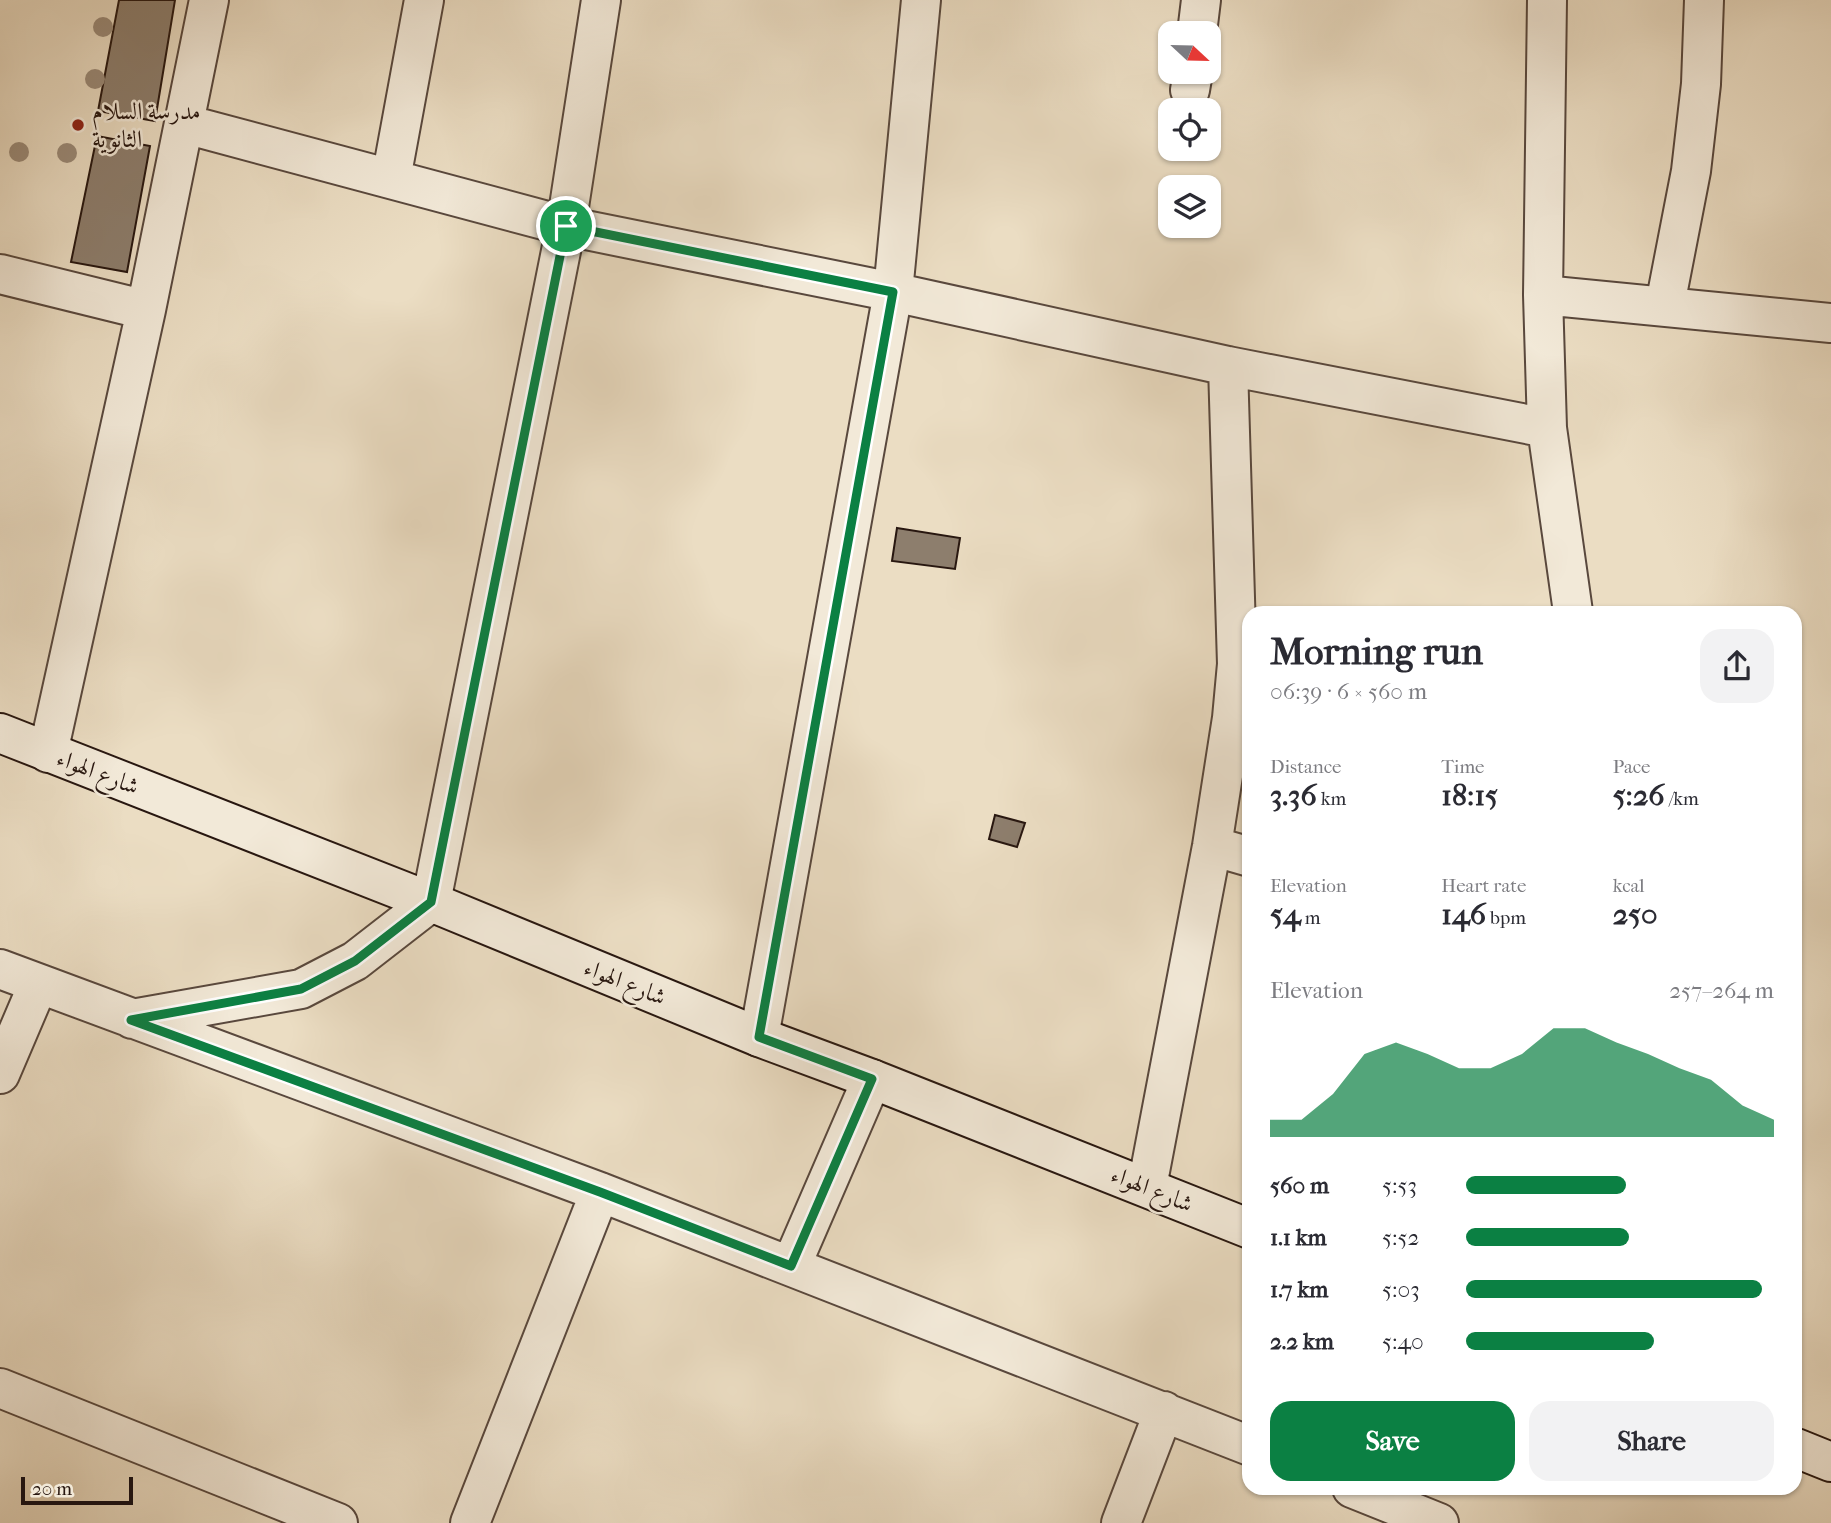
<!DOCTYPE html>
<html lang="en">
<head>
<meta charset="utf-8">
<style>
  :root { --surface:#fff; --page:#f2f2f3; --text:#2b2b33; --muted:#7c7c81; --accent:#0b8043 }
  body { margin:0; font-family:"IM FELL French Canon",Amiri,serif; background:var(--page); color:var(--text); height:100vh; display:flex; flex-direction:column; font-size:26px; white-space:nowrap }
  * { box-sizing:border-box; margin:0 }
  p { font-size:23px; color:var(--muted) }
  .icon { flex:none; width:38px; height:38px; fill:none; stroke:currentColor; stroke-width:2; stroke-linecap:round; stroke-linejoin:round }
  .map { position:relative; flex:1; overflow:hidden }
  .panel { position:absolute; left:1242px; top:606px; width:560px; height:889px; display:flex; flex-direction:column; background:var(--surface); border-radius:21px; box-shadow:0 2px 5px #0004 }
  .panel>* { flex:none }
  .needle { width:46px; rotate:112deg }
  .tools { position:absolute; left:1158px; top:21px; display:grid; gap:14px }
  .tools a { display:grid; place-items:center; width:63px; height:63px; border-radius:14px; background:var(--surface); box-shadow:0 2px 5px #0004; font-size:35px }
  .scale { position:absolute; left:21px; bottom:18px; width:112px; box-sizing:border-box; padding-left:7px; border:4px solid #281710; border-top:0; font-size:19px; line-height:24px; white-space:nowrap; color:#281710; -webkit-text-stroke:5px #f2e9d8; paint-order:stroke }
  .pin { position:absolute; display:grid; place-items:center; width:60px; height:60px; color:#fff; margin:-30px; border:4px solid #fff; border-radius:50%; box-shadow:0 2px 7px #0007 }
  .round { display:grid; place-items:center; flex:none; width:74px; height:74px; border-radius:21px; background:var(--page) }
  .headline { display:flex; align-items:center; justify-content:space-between; height:119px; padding:0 28px }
  h1 { font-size:38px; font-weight:700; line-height:52px }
  .stats { display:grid; grid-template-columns:repeat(3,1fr); gap:10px; height:119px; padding:7px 28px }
  .stats div { display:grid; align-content:center }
  .stats b { font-size:30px; font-weight:700 }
  .stats small { font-size:19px; font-weight:400 }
  .stats p { font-size:19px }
  .chart { height:196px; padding:14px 28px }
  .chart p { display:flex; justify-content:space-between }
  .chart svg { width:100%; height:126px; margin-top:7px; fill:var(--accent); opacity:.7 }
  .cta { display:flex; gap:14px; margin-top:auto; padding:14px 28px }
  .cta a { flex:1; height:80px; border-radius:21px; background:var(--accent); color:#fff; font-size:28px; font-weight:700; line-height:80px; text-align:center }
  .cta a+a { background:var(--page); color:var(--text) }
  ul { padding:0 28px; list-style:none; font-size:23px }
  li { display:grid; grid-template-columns:112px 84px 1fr; align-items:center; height:52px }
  li i { height:18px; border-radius:9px; background:var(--accent) }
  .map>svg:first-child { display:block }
  .building { fill:#8d7e6d; stroke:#281710; stroke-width:2 }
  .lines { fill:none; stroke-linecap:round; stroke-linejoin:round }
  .street-casing { stroke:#59483d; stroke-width:42 }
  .secondary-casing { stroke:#281710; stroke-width:42 }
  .street { stroke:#f2e9d8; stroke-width:38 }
  .secondary { stroke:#f2e9d8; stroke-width:38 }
  .tree { fill:#9b8b79 }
  .route-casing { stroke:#fff; stroke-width:14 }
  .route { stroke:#0b8043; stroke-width:9 }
  .poi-dot { fill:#8f2418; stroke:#f2e9d8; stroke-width:2.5 }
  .labels { text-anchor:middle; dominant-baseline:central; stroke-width:5; stroke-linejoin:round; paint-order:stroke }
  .poi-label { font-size:24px; fill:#281710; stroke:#f2e9d8; text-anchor:start }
  .street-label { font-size:24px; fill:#281710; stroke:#f2e9d8 }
</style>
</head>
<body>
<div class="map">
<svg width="1831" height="1523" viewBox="0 0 1831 1523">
  <rect width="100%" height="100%" fill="#ebddc3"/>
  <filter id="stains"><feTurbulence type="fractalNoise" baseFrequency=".00286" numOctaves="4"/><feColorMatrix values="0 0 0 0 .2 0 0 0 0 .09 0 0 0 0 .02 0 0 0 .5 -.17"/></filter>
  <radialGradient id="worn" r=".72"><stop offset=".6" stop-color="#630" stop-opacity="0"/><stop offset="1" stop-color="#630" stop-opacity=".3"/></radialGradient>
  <path class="building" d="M 119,0 L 175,0 L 155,121 L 98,111 Z
    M 97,136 L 150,146 L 127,272 L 71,262 Z
    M 897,528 L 960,538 L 955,569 L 892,561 Z
    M 995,815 L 1025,823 L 1017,847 L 989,839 Z"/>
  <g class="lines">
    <g class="street-casing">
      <path id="street" d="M 1547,0 L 1543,295 L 1547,428 L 1573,612
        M 1197,33 L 1201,0
        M 1190,90 L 1193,72
        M 185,124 L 566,226 L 893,292 L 1228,366 L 1547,428
        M 391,179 L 424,0
        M 0,274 L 146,310
        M 1543,295 L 1831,323
        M 1665,305 L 1691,171 L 1701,84 L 1704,0
        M 48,753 L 146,310 L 209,0
        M 1212,846 L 1250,857
        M 0,969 L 600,1192 L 1250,1446
        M 132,1019 L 301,989 L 355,961 L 431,902 L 566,226 L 601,0
        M 759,1037 L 893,292 L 921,0
        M 0,1074 L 38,985
        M 1147,1187 L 1212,846 L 1232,718 L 1237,664 L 1228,366
        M 791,1266 L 872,1079
        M 0,1388 L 338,1523
        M 1352,1488 L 1439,1523
        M 470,1523 L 600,1192
        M 1121,1523 L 1164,1411"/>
    </g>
    <g class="secondary-casing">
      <path id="secondary" d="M 0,733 L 431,902 L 759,1037 L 872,1079 L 1250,1229
        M 1796,1448 L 1831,1462"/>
    </g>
    <use href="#street" class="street"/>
    <use href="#secondary" class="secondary"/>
  </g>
  <g class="tree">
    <circle cx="103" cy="27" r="10"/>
    <circle cx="95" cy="79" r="10"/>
    <circle cx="19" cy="152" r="10"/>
    <circle cx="67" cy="153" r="10"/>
  </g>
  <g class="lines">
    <g class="route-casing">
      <path id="route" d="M 566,226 L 893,292 L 759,1037 L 872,1079 L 791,1266 L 600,1192 L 131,1020 L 301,989 L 355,961 L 431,902 Z"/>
    </g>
    <use href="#route" class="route"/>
  </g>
  <circle class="poi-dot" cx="78" cy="125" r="7"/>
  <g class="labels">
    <g class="poi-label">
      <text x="92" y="111">مدرسة السلام<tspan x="92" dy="28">الثانوية</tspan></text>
    </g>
    <g class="street-label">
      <text transform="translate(98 772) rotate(21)">شارع الهواء</text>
      <text transform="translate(625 982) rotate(22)">شارع الهواء</text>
      <text transform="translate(1152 1189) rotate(22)">شارع الهواء</text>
    </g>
  </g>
  <rect width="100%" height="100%" filter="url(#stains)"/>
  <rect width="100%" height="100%" fill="url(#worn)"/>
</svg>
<div class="tools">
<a><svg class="needle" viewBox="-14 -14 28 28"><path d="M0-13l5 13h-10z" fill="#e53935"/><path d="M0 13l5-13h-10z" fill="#7c7c81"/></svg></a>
<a><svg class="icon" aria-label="locate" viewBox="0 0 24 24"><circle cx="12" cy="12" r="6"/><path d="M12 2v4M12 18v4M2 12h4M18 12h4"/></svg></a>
<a><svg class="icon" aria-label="layers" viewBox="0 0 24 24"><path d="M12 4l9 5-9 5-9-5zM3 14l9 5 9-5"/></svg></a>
</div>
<div class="scale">20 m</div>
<div class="pin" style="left:566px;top:226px;background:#1e9e55"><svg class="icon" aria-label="arrive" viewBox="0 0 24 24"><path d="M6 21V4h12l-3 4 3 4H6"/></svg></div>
<section class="panel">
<div class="headline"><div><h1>Morning run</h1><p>06:39 · 6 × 560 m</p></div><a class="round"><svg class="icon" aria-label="share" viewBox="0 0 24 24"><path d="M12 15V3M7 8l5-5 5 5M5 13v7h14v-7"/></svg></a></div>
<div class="stats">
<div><p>Distance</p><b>3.36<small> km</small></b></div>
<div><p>Time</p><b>18:15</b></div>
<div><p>Pace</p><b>5:26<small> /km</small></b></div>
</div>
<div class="stats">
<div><p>Elevation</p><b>54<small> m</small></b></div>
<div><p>Heart rate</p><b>146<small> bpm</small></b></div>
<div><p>kcal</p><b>250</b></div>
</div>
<div class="chart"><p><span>Elevation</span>257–264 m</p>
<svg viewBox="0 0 160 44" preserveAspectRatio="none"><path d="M0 44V38L10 38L20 29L30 15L40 11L50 15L60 20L70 20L80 15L90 6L100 6L110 11L120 15L130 20L140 24L150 33L160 38V44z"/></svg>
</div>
<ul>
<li><b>560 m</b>5:53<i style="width:52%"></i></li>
<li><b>1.1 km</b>5:52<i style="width:53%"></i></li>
<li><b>1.7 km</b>5:03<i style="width:96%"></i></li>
<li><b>2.2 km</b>5:40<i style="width:61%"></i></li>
</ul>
<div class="cta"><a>Save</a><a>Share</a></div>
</section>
</div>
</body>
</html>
